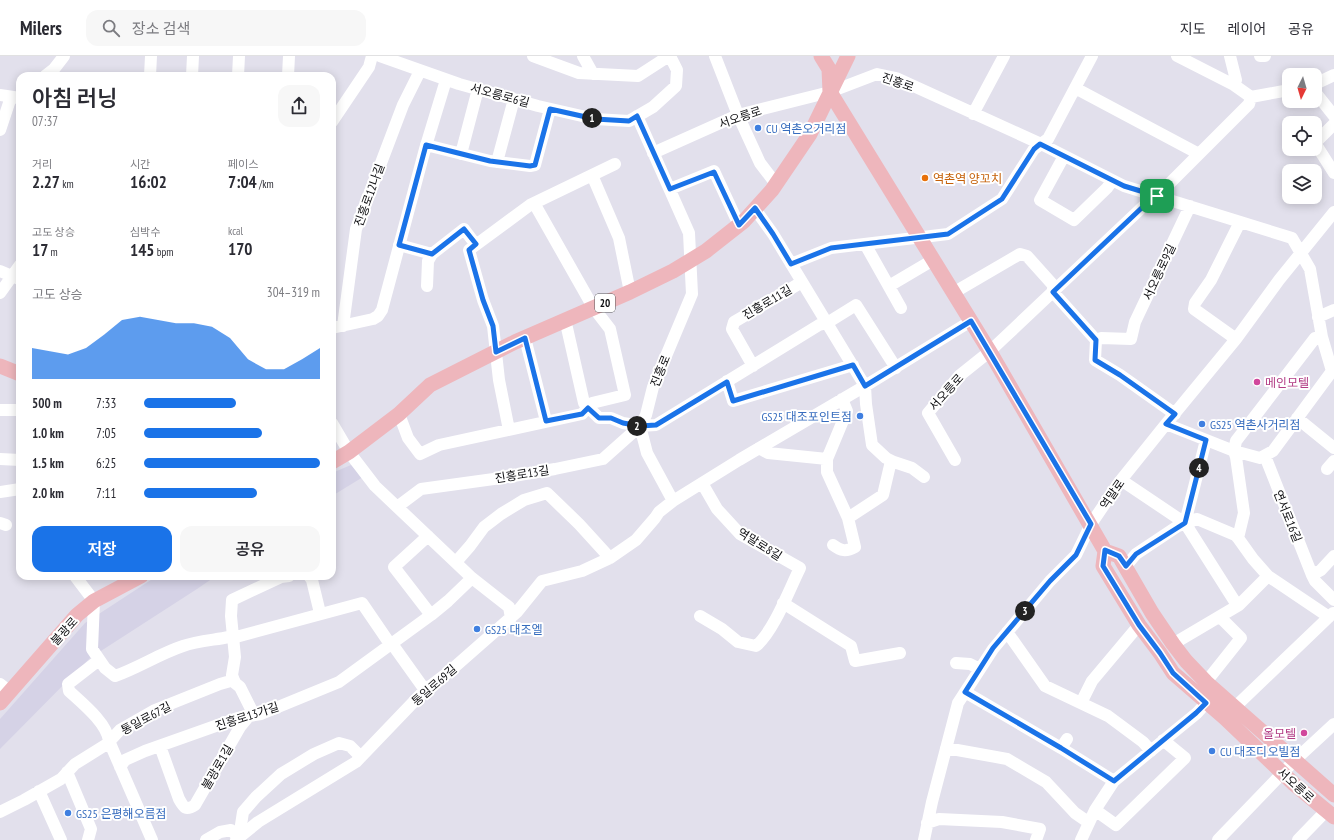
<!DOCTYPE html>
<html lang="ko">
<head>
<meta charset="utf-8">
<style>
  :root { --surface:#fff; --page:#f7f7f7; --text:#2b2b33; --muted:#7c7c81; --line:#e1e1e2; --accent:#1a73e8 }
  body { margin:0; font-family:"PT Sans Narrow","Noto Sans KR",sans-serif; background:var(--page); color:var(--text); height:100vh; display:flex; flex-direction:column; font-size:15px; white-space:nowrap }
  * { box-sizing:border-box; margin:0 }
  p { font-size:13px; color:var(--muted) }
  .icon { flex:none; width:22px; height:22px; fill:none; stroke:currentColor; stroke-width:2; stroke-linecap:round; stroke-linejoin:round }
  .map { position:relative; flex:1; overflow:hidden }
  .side { position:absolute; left:16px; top:16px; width:320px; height:508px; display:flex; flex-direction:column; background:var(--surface); border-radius:12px; box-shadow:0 2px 10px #0003 }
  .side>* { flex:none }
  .needle { width:26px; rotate:185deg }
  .tools { position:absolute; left:1282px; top:12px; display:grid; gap:8px }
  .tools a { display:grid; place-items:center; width:40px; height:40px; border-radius:8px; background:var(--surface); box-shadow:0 2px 10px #0003; font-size:20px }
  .pin { position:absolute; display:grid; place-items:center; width:34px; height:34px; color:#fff; margin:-17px; border-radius:8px; box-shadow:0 2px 6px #0006 }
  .km { position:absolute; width:20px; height:20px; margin:-10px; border-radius:50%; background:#222; color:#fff; font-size:11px; line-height:20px; text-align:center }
  .round { display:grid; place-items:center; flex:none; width:42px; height:42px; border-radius:12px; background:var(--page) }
  .summary { display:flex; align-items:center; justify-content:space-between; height:68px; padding:0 16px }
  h1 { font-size:22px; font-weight:600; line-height:30px }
  .metrics { display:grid; grid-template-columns:repeat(3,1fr); gap:6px; height:68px; padding:4px 16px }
  .metrics div { display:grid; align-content:center }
  .metrics b { font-size:17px; font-weight:600 }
  .metrics small { font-size:11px; font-weight:400 }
  .metrics p { font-size:11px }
  .chart { height:112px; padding:8px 16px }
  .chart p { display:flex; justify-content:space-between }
  .chart svg { width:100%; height:72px; margin-top:4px; fill:var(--accent); opacity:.7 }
  .button { display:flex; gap:8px; margin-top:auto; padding:8px 16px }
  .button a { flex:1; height:46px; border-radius:12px; background:var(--accent); color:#fff; font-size:16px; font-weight:600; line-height:46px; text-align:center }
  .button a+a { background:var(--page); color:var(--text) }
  ul { padding:0 16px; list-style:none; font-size:13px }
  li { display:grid; grid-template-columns:64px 48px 1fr; align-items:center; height:30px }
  li i { height:10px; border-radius:5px; background:var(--accent) }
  header { display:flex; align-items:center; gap:24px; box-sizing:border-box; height:56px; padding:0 20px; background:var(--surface); border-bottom:1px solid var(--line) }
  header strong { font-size:19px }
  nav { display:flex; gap:22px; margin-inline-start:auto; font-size:14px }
  .search { width:280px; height:36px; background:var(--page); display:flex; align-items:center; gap:10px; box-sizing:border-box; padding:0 14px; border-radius:12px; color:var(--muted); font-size:15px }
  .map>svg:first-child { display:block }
  .built { fill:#d5d2e6 }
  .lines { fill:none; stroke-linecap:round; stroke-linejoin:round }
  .minor { stroke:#fff; stroke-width:12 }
  .major { stroke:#eeb6bc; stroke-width:15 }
  .route-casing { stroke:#fff; stroke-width:8 }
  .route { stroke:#1a73e8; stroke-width:5 }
  .shop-dot { fill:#3f7fe0; stroke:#fff; stroke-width:1.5 }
  .food-dot { fill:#e8710a; stroke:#fff; stroke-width:1.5 }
  .hotel-dot { fill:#d1479c; stroke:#fff; stroke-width:1.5 }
  .labels { text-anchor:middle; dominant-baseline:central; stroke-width:4; stroke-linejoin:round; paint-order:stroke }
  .shield { fill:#fff; stroke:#565658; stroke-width:1 }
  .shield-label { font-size:11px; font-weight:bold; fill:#0d0d10 }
  .street-label { font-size:12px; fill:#0d0d10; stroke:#fff }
  .shop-label { font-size:12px; fill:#366cbe; stroke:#fff; text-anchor:start }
  .food-label { font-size:12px; fill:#c56008; stroke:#fff; text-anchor:start }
  .hotel-label { font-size:12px; fill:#b23c85; stroke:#fff; text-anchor:start }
</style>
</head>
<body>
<header>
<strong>Milers</strong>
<div class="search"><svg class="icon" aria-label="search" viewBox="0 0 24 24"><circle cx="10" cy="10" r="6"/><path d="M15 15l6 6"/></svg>장소 검색</div>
<nav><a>지도</a><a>레이어</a><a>공유</a></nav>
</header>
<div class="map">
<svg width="1334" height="784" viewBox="0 0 1334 784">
  <rect width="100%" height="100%" fill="#e2e0ec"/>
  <path class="built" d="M 351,409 L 363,421 L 332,440 L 332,417 Z
    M 157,520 L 216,520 L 197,533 L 90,602 L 0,693 L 0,663 L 85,567 Z"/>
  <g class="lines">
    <path class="minor" d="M 380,0 L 459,28 L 538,50 L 595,63 L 629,65 L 653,51 L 676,30 L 677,14 L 670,0
      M 533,0 L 579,17 L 638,20 L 669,0
      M 583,0 L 593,18
      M 715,0 L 738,59 L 760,107 L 776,128
      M 1177,0 L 1234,29 L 1251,41
      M 1230,0 L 1236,24 L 1234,29
      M 1260,0 L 1265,0
      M 45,20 L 54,13 L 64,0
      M 150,20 L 151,0
      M 192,20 L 193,0
      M 238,20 L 239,0
      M 288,20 L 289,0
      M 1315,28 L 1334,19
      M 1075,32 L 1199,98
      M 1315,36 L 1334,60
      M 0,39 L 20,42
      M 1251,41 L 1289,34
      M 973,58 L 1004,0
      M 332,66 L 369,11 L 372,0
      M 1334,68 L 1315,87 L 1334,117
      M 0,74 L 11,41
      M 426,89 L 490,105 L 530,110 L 535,109 L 550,53
      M 653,97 L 738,59 L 830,36 L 877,18 L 896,22 L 1041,88 L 1124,130 L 1292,182 L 1310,213 L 1322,281 L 1332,315
      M 461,98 L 478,33
      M 1064,100 L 1040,144 L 1074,164 L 1107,132 L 1112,125
      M 497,106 L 514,43
      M 592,119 L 619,182 L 630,236
      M 670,133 L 714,115 L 739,169
      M 755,153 L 773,178 L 865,330 L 866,348 L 872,389 L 886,402 L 894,406 L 912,412 L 924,421
      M 865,188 L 901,252
      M 399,189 L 432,198 L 464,173 L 476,189
      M 791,208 L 831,192 L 948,178 L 1002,143 L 1034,93 L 1048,83 L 1092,0
      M 0,215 L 19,223
      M 427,230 L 428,205 L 432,198
      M 889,230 L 933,204
      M 0,237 L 20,209
      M 953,237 L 1020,198 L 1027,200 L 1053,229 L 1053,236 L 1096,284
      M 1318,261 L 1334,254
      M 565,263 L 584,347 L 599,362 L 611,362 L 623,367 L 640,370 L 656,369 L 819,269 L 827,267 L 856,249 L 896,312
      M 343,270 L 356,173 L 403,49 L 420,15
      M 332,272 L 373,263 L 378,260 L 382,254 L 425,93 L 446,24
      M 525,282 L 546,365
      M 1236,283 L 1194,253 L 1195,247 L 1211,224 L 1240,166
      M 1096,284 L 1101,282 L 1131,283 L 1135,266 L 1190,150
      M 1096,284 L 1095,304 L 1120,319 L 1175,358
      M 753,310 L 732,273 L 734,266 L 802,226
      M 727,325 L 733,345 L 853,309
      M 0,354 L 20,354
      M 399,358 L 408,382 L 420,398 L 439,389 L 582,358 L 592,347 L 625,339 L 610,273 L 593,251 L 534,147
      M 1297,362 L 1334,392
      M 332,367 L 349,396 L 375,430 L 472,522 L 509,551 L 511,562
      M 1166,368 L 1234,395 L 1260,402 L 1273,395 L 1332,315
      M 640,370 L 647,397 L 673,445
      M 509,374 L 499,324 L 493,270 L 483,244 L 469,194 L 530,149 L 615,108
      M 759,392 L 768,397 L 827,403
      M 1265,400 L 1312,519 L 1315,525 L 1334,544
      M 0,403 L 20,404
      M 955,404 L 928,357 L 959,320 L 989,296 L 1006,280 L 1150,144 L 1163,136 L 1170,127 L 1249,48 L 1251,41
      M 1327,413 L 1334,405
      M 1121,424 L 1185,467 L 1237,549
      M 0,436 L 20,433
      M 397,451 L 421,433 L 501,422 L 555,413 L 603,403 L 640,370 L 646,359 L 653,331 L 692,238 L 689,177 L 637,60
      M 848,462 L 883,439 L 891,405
      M 0,467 L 6,469
      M 1185,467 L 1206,384
      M 428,480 L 394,511 L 431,559
      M 1238,482 L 1244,457 L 1236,401 L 1234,395 L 1236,385 L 1315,282 L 1322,281
      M 833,489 C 841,495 846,496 855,491 L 848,462 L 827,416 L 827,403 L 847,355 L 842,343
      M 456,506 L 470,490 L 484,471 L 501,458 L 524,444 L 547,437 L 579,468 L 610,502
      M 1126,510 L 1136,498 L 1178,470 L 1197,463 L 1235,479 L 1238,482 L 1253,503 L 1268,520 L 1329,561
      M 1312,519 L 1321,514 L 1334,500
      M 75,520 L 94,545 L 92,593 L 105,612 L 115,620 C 138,612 159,598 183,590 C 197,585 214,584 229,581 L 236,581 L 362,547 L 390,588 L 395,592 L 425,634
      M 309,520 L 312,524 L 320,557
      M 783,547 L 851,590 L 855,605 L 900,597
      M 700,560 L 722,573 L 738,586 L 756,590 C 774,575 789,534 800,512 L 740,478 L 717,453 L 702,427
      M 1007,576 L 1045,630 L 1108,660 L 1143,686 L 1151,695
      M 1173,588 L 1239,549 L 1268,520
      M 99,604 L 68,628 L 69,635 C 82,647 107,667 109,685 L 152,784
      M 956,607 L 970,608 L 980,613
      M 1206,626 L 1241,582 L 1220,561
      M 0,628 L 10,636
      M 965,636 L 1061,692 L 1067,683
      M 1081,647 L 1092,625 L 1139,569
      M 1235,651 L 1333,557
      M 160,690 L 179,743 C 184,752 186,755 195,749 L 240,671 L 249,660 L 251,653 L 240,631 L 235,627 L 232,619 L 235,601 L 231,560 L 232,544 L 281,521 L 289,520
      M 946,692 L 1007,703 L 1046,726 L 1075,757 L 1088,766
      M 1061,692 L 1114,725
      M 120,711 L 125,704 L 145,695 L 238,662 L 261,658 L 339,626 L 431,559 L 448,545 L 472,522
      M 67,716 L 91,773 L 88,784
      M 39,735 L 61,784
      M 1095,754 L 1116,769 L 1185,702 L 1163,684
      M 0,756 L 24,744 L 61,723 L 75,708 L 107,688 L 120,674 L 155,654 L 220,628 L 234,624
      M 927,767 L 939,763 L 1002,766 L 1040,773 L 1036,784
      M 206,784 L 220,776 L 231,774 L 239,782 L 243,756 L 256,741 L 281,718 L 314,698 L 339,687 L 350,690 L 361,701
      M 236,784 L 258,766 L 356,706 L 425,634 L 450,615 L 517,556 L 542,525 L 582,515 L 610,502 L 636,484 L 655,462 L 659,456 L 673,445 L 739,404 L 865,330 L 971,265
      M 924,784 L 932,746 L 958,647 L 993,593 L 1050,525 L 1076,499 L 1091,468 L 1121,424 L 1166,368 L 1236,283 L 1279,224 L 1334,156
      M 1081,784 L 1095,754 L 1114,725 L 1197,657 L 1206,647
      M 1218,784 L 1294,705 L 1334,668
      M 1298,784 L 1326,755"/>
    <path class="major" d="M 821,0 L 829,13 L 830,36 L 993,301 L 1105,495 L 1119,500 L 1152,557 L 1173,588 L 1186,605 L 1206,626 L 1334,739
      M 0,310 L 20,318
      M 332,406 L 349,396 L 399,358 L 430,329 L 515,286 L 630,236 L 673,215 L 706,195 L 744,165 L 772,134 L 810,78 L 848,0
      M 1105,495 L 1103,510 L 1139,569 L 1160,597 L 1173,617 L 1225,662 L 1294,728 L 1334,761
      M 0,647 L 77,559 L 94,545 L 141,520"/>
  </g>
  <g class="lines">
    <g class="route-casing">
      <path id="route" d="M 550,53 L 595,63 L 629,65 L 637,60 L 670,133 L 714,116 L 739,169 L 755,152 L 773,178 L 791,208 L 831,192 L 948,178 L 1002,143 L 1034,93 L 1040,88 L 1124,130 L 1157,140 L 1150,144 L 1053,236 L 1096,284 L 1095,304 L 1120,319 L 1175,358 L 1166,368 L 1206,384 L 1185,467 L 1136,498 L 1126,510 L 1119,500 L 1105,494 L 1103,510 L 1139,569 L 1160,597 L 1173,617 L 1206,647 L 1196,657 L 1114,725 L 1061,692 L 965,636 L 993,592 L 1050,525 L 1076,499 L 1091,468 L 971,265 L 865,330 L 853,309 L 733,345 L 727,326 L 656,369 L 640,370 L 623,367 L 611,362 L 599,362 L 588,352 L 582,358 L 546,365 L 525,282 L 496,296 L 493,270 L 483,244 L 469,194 L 476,188 L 464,173 L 432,198 L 399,189 L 426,89 L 490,105 L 530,110 L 535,109 Z"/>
    </g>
    <use href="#route" class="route"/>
  </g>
  <g class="shop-dot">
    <circle cx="758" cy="72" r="4"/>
    <circle cx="860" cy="360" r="4"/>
    <circle cx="1202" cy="368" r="4"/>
    <circle cx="477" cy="573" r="4"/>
    <circle cx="1212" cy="695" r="4"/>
    <circle cx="68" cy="757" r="4"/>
  </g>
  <circle class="food-dot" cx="925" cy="122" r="4"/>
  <g class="hotel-dot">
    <circle cx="1257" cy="326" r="4"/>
    <circle cx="1304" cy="677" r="4"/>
  </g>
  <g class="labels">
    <rect class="shield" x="595" y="238" width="20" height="18" rx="3"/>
    <g class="shield-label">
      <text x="605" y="247">20</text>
    </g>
    <g class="street-label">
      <text transform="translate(898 26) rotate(19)">진흥로</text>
      <text transform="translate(500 39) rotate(15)">서오릉로6길</text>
      <text transform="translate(740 61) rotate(-19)">서오릉로</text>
      <text transform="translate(369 139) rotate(-70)">진흥로12나길</text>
      <text transform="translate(1159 216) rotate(-65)">서오릉로9길</text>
      <text transform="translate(767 246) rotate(-31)">진흥로11길</text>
      <text transform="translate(660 315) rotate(-68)">진흥로</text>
      <text transform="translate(946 336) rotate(-48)">서오릉로</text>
      <text transform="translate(522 418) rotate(-9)">진흥로13길</text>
      <text transform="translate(1112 438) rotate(-55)">역말로</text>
      <text transform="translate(1288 460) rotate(68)">연서로16길</text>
      <text transform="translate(760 488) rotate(32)">역말로8길</text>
      <text transform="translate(64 575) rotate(-48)">불광로</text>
      <text transform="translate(434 629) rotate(-41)">통일로69길</text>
      <text transform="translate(247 660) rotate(-18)">진흥로13가길</text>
      <text transform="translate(146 662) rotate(-28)">통일로67길</text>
      <text transform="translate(217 711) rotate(-60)">불광로1길</text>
      <text transform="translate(1296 729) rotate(42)">서오릉로</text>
    </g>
    <g class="shop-label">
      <text x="766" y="72">CU 역촌오거리점</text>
      <text x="852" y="360" text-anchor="end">GS25 대조포인트점</text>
      <text x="1210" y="368">GS25 역촌사거리점</text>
      <text x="485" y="573">GS25 대조엘</text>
      <text x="1220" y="695">CU 대조디오빌점</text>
      <text x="76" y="757">GS25 은평해오름점</text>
    </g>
    <g class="food-label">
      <text x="933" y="122">역촌역 양꼬치</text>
    </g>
    <g class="hotel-label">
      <text x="1265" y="326">메인모텔</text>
      <text x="1296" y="677" text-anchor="end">올모텔</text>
    </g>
  </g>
</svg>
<div class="tools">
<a><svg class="needle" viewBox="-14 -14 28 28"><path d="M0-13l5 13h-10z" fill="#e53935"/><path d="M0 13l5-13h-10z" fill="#7c7c81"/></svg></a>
<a><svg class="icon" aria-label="locate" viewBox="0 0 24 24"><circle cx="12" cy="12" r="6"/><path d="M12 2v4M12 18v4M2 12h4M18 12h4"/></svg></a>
<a><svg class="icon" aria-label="layers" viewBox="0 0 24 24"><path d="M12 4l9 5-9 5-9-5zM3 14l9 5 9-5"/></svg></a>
</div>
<div class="pin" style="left:1157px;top:140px;background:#1e9e55"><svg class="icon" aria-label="arrive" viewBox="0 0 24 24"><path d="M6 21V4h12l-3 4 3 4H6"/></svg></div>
<b class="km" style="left:592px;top:62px">1</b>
<b class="km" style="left:637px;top:370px">2</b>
<b class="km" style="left:1025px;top:555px">3</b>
<b class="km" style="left:1199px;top:412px">4</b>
<section class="side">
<div class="summary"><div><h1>아침 러닝</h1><p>07:37</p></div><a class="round"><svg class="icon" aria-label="share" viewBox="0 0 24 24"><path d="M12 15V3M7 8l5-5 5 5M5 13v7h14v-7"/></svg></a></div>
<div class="metrics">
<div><p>거리</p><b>2.27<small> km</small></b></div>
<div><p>시간</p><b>16:02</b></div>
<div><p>페이스</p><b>7:04<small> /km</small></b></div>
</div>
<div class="metrics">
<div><p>고도 상승</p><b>17<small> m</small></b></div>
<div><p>심박수</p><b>145<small> bpm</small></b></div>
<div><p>kcal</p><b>170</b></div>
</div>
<div class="chart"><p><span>고도 상승</span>304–319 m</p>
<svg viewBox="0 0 160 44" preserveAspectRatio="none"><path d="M0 44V25L10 27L20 29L30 25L40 17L50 8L60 6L70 8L80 10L90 10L100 12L110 19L120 32L130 38L140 38L150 32L160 25V44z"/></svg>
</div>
<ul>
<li><b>500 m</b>7:33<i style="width:52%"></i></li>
<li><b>1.0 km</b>7:05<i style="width:67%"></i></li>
<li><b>1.5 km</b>6:25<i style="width:100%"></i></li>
<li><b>2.0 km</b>7:11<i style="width:64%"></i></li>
</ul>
<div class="button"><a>저장</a><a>공유</a></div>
</section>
</div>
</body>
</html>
